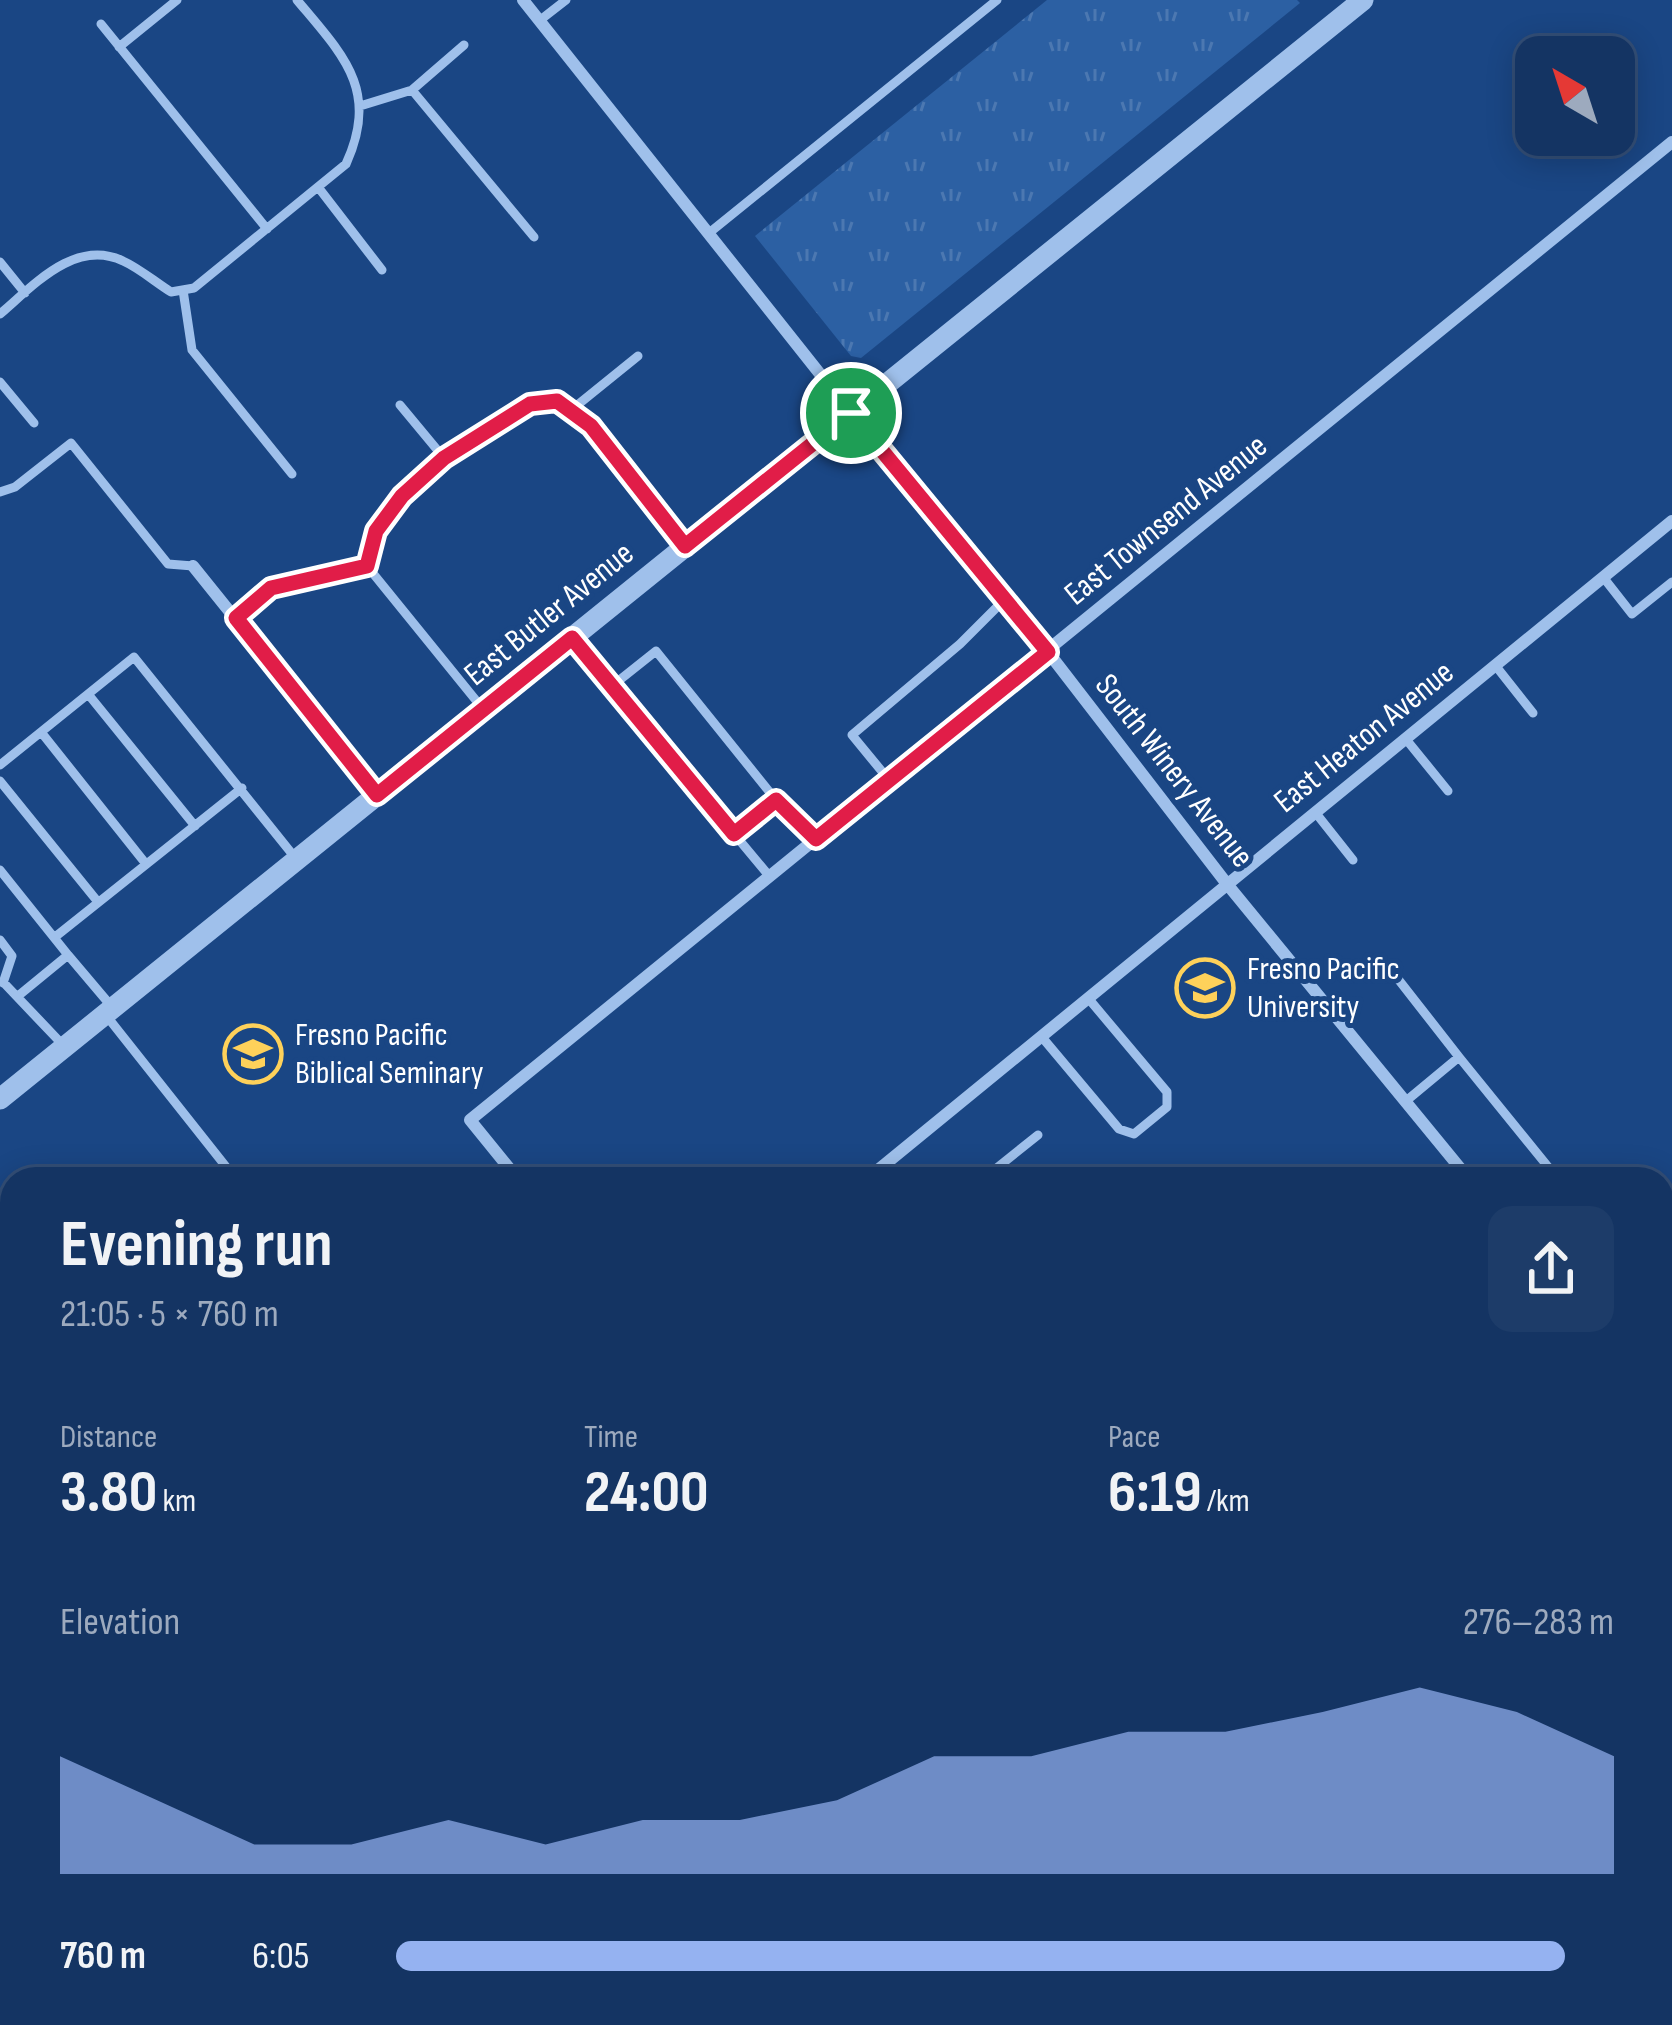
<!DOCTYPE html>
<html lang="en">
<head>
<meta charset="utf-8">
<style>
  :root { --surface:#143463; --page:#1d3c69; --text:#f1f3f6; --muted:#9daabe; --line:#334f78; --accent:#95b2f1 }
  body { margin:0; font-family:"Sofia Sans Condensed",sans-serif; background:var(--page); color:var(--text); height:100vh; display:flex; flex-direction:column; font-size:45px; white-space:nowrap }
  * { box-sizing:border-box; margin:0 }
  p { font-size:39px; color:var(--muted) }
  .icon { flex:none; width:66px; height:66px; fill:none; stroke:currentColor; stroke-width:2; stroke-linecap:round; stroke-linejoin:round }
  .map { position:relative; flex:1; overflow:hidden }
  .details { position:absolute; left:0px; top:1167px; width:1674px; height:858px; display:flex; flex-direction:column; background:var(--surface); border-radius:36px 36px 0 0; box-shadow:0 6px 30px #0003,0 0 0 3px var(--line) }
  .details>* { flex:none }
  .needle { width:78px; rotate:321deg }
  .fabs { position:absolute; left:1515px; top:36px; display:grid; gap:24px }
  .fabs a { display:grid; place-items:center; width:120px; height:120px; border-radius:24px; background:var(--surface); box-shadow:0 6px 30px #0003,0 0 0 3px var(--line); font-size:60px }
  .pin { position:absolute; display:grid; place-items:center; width:102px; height:102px; color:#fff; margin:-51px; border:6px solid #fff; border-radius:50%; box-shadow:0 3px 12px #0007 }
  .round { display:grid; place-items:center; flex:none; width:126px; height:126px; border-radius:24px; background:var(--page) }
  .summary { display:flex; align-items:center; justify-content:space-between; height:204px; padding:0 60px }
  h1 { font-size:66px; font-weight:700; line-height:90px }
  .stats { display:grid; grid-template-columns:repeat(3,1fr); gap:18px; height:204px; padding:12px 60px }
  .stats div { display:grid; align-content:center }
  .stats b { font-size:60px; font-weight:700 }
  .stats small { font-size:33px; font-weight:400 }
  .stats p { font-size:33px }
  .chart { height:336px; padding:24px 60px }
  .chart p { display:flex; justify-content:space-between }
  .chart svg { width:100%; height:216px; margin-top:12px; fill:var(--accent); opacity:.7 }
  ul { padding:0 60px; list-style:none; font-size:39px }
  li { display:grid; grid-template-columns:192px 144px 1fr; align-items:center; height:90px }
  li i { height:30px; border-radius:15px; background:var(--accent) }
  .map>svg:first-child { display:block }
  .grass { fill:url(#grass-tufts) }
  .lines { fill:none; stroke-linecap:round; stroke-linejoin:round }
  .service { stroke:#9fc0eb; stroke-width:9 }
  .minor { stroke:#9fc0eb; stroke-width:12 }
  .tertiary { stroke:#9fc0eb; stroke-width:21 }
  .secondary { stroke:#cbdef8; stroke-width:24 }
  .route-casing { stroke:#fff; stroke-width:24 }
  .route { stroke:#e11d48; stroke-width:15 }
  .labels { text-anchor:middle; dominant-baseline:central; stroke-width:10; stroke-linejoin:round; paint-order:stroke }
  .street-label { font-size:33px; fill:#fff; stroke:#1a4684 }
  .poi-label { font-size:33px; fill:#fff; stroke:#1a4684; text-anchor:start }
</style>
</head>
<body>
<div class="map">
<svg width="1672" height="2025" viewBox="0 0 1672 2025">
  <defs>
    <pattern id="grass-tufts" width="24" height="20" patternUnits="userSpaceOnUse" patternTransform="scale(3)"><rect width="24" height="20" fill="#2c60a3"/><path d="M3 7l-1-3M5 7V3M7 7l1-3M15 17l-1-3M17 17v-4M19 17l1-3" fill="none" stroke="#4c78b1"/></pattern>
  </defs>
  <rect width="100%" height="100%" fill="#1a4684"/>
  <path class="grass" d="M 1047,0 L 1297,0 L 1300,3 L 861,358 L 851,356 L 755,236 Z"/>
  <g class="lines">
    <path class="service" d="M 539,21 L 566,0
      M 101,24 L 267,229
      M 119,47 L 177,0
      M 412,90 L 534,237
      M 360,106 L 412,90 L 464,45
      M 318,187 L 382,270
      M 709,233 L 997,0
      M 0,262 L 25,293
      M 183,290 L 192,350 L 292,474
      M 0,314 C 33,286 75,238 123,261 C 139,268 155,282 171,292 L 194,288 L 346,164 C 380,90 343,55 297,0
      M 0,382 L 34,423
      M 400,405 L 444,458
      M 570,411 L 638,356
      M 0,492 L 15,487 L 71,443 L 168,564 L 193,566
      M 367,566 L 376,531 L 402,497 L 444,458 L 530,404 L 557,401 L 591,426 L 683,544
      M 1603,577 L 1632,614 L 1672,582
      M 236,618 L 271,588 L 367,566 L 483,709
      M 571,638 L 770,877
      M 1495,665 L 1533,713
      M 612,686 L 656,651 L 776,800 L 816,839
      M 88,694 L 195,826
      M 41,732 L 146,864
      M 1405,738 L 1448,791
      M 0,765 L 134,657 L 297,860
      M 889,780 L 852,735 L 960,644 L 1005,599
      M 0,781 L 98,902
      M 1315,812 L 1353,860
      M 734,834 L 776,800
      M 0,870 L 68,955
      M 55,937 L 242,788
      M 0,940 L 12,956 L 3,983
      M 1398,979 L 1459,1057
      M 4,983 L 62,1044
      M 18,996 L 68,955 L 112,1007
      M 105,1014 L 231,1173
      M 1041,1036 L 1119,1129 L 1134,1134 L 1167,1107 L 1167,1092 L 1088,998
      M 1406,1101 L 1459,1057 L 1558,1179
      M 888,1162 L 902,1179
      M 983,1179 L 1038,1135
      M 1662,1268 L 1672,1260
      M 1662,1320 L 1672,1312
      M 1662,1445 L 1672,1458
      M 0,1570 L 12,1560
      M 0,1612 L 12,1627
      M 1662,1721 L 1672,1722
      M 0,1975 L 12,1965
      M 1131,2025 L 1139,2013"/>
    <path class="minor" d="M 523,0 L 851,413 L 1048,652 L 1227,884 L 1469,1179
      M 193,566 L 377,795
      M 518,1179 L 470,1120 L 1672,142
      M 867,1179 L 1672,521
      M 531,2013 L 541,2025
      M 358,2025 L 372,2013
      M 744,2025 L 759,2013"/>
    <path class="tertiary" d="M 0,1099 L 1363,0"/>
    <path class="secondary" d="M 0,1224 L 12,1240
      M 0,1285 L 12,1301
      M 578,2013 L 587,2025
      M 625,2013 L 634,2025"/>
  </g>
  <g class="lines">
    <g class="route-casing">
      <path id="route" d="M 557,401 L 591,426 L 685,546 L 851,413 L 1048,652 L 816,839 L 776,800 L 734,834 L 572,638 L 377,795 L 236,618 L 271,588 L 367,566 L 376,531 L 402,496 L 444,458 L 530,404 Z"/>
    </g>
    <use href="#route" class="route"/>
  </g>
  <defs>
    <g id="university-ring" transform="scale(3)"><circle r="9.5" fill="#1a4684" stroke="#fed15a" stroke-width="1.5"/><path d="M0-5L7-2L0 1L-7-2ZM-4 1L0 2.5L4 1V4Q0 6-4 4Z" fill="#fed15a"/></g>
  </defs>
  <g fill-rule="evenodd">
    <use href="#university-ring" x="1205" y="988"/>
    <use href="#university-ring" x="253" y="1054"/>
  </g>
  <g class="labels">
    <g class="street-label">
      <text transform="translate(1166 520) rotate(-39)">East Townsend Avenue</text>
      <text transform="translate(549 614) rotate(-39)">East Butler Avenue</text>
      <text transform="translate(1364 737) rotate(-39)">East Heaton Avenue</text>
      <text transform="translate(1174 771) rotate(52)">South Winery Avenue</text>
    </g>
    <g class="poi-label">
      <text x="1247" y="969">Fresno Pacific<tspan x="1247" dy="38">University</tspan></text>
      <text x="295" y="1035">Fresno Pacific<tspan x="295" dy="38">Biblical Seminary</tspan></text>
    </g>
  </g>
</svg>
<div class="fabs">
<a><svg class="needle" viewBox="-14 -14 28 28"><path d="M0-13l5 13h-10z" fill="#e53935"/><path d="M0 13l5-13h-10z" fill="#9daabe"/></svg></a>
</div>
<div class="pin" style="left:851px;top:413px;background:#1e9e55"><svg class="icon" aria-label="arrive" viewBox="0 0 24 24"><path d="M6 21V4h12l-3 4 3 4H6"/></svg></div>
<section class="details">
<div class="summary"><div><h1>Evening run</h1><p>21:05 · 5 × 760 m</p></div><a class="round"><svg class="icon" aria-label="share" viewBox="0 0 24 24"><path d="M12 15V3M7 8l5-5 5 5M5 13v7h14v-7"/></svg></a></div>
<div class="stats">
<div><p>Distance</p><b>3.80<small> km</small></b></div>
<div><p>Time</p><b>24:00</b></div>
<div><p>Pace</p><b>6:19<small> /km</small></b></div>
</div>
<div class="chart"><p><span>Elevation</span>276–283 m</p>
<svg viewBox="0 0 160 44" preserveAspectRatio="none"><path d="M0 44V20L10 29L20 38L30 38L40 33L50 38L60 33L70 33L80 29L90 20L100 20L110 15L120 15L130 11L140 6L150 11L160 20V44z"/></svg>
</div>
<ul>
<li><b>760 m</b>6:05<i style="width:96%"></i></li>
</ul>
</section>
</div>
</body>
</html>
